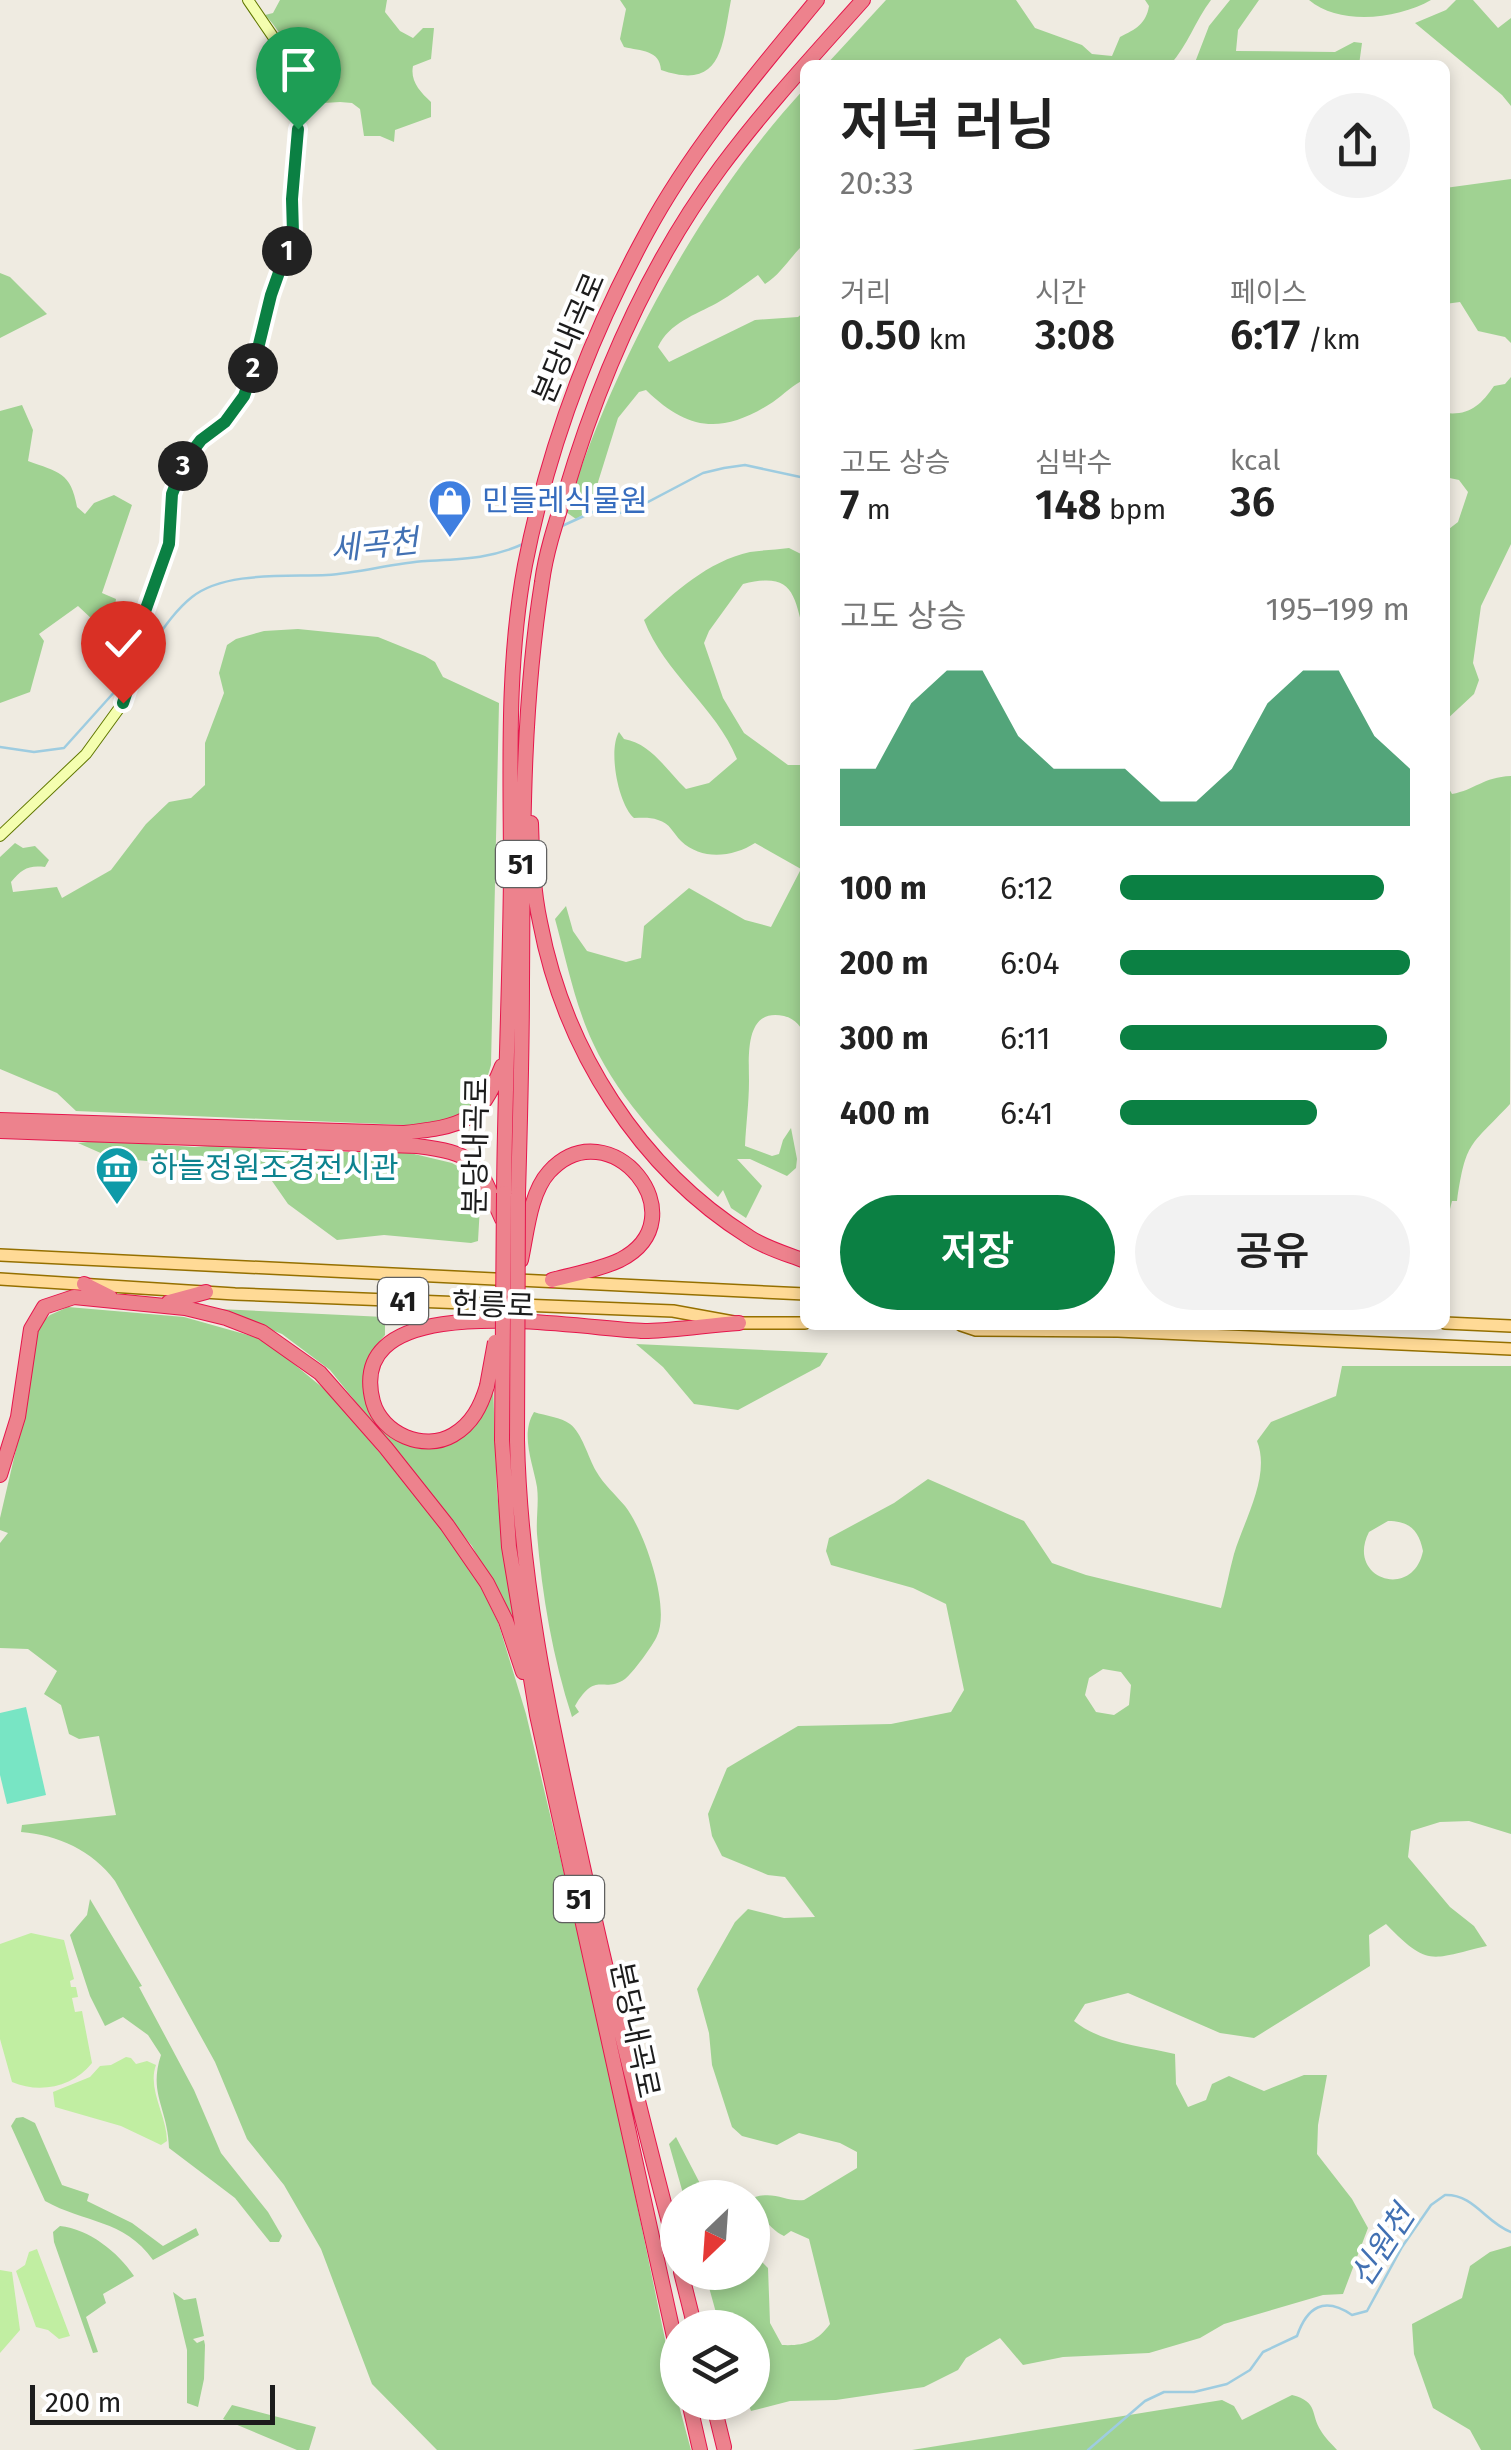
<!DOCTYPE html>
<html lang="ko">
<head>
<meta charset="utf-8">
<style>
  :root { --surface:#fff; --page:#f2f2f2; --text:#222; --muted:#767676; --accent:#0b8043 }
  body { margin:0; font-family:"Fira Sans","Noto Sans KR",sans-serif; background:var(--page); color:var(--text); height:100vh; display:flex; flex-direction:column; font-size:38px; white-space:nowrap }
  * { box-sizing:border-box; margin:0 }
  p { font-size:32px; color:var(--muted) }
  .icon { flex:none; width:55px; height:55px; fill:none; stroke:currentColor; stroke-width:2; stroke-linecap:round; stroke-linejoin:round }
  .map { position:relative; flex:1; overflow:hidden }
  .panel { position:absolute; left:800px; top:60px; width:650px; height:1270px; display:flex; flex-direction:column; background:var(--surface); border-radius:15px; box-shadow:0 5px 15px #0003 }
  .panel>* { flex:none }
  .needle { width:65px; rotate:205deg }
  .tools { position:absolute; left:660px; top:2180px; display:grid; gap:20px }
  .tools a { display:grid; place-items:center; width:110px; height:110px; border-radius:50%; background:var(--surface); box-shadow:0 5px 15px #0003; font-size:50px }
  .scale { position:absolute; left:30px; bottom:25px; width:245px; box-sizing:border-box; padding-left:10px; border:5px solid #1c1c1c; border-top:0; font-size:28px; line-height:35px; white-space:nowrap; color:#1c1c1c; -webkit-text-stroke:8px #fff; paint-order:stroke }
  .pin { position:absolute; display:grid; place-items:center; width:85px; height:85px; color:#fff; margin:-102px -42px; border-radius:50% 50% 50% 0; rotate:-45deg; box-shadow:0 0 10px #0007 }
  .pin .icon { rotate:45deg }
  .km { position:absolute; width:50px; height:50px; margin:-25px; border-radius:50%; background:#222; color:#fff; font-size:28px; line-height:50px; text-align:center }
  .round { display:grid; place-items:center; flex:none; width:105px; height:105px; border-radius:52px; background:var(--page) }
  .head { display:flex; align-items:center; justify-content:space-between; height:170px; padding:0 40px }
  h1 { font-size:55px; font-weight:600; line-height:75px }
  .metrics { display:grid; grid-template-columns:repeat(3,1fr); gap:15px; height:170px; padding:10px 40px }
  .metrics div { display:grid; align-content:center }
  .metrics b { font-size:42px; font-weight:600 }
  .metrics small { font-size:28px; font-weight:400 }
  .metrics p { font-size:28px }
  .chart { height:280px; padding:20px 40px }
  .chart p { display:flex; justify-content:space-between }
  .chart svg { width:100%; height:180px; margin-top:10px; fill:var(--accent); opacity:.7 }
  .button { display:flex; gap:20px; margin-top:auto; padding:20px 40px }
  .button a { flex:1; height:115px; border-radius:60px; background:var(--accent); color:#fff; font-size:40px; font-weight:600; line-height:115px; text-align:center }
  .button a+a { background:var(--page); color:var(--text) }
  ul { padding:0 40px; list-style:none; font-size:32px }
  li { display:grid; grid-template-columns:160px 120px 1fr; align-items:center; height:75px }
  li i { height:25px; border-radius:12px; background:var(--accent) }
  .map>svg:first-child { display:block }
  .grass { fill:#c1eea2 }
  .forest { fill:#a0d292; fill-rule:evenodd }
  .pitch { fill:#78e5c4 }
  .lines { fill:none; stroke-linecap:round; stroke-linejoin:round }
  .stream { stroke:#9ecce0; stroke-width:2.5 }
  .secondary-casing { stroke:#607700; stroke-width:12 }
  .primary-casing { stroke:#957000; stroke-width:14 }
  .highway-casing { stroke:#e5164c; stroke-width:16 }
  .secondary { stroke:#f4feaf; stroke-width:10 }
  .primary { stroke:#ffda96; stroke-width:11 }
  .highway { stroke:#ed828d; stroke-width:14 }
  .highway-bridge-casing { stroke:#e5164c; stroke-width:16; stroke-linecap:butt }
  .highway-bridge { stroke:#ed828d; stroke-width:14 }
  .route-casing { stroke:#fff; stroke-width:20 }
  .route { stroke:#0b8043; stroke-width:12 }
  .labels { text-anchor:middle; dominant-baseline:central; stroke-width:8; stroke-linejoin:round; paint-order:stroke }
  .shield { fill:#fff; stroke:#606060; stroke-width:2.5 }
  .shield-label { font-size:28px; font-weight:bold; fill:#1c1c1c }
  .street-label { font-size:30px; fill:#1c1c1c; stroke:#fff }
  .shop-label { font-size:30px; fill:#366cbe; stroke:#fff; text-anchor:start }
  .culture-label { font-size:30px; fill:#0d838f; stroke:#fff; text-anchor:start }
  .water-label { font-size:32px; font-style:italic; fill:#4271b3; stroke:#fff }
</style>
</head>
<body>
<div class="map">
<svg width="1511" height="2450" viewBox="0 0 1511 2450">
  <rect width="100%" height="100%" fill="#efebe1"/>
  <path class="grass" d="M 31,1933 L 64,1940 L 74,1979 L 70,1981 L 71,1987 L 76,1987 L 78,1997 L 72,1998 L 75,2012 L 82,2011 L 92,2063 C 73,2087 40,2094 12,2082 L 0,2039 L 0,1944 Z
    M 126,2057 L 131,2058 L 136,2064 L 147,2061 L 156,2065 C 147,2089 167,2116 167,2141 L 161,2145 L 121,2126 L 55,2107 L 53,2092 L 90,2077 L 100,2066 L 111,2065 Z
    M 37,2249 L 70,2336 L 59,2339 L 48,2330 L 36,2327 L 16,2271 L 25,2265 L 29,2252 Z
    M 0,2270 L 12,2272 L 20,2330 L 0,2353 Z"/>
  <path class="forest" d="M 280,0 L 387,0 L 385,12 L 400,31 L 413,38 L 423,28 L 434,28 L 431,59 L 413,66 C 410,81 420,92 431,102 L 431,117 L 395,130 L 394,142 L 380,136 L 364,136 L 360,109 L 352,103 L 340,102 L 308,104 C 304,73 286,37 265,15 L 273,13 Z
    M 620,0 L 731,0 C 722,47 722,91 661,70 C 660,50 641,51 624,47 L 620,39 L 626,9 Z
    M 886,0 L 1016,0 L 1035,28 L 1082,45 L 1092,54 L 1112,56 L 1120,37 C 1136,29 1146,24 1149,6 L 1145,0 L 1211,0 C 1195,21 1188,45 1170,65 L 826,65 Z
    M 1230,0 L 1259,0 L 1238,30 L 1236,51 L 1335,52 L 1354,42 L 1362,43 L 1359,65 L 1194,65 L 1209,26 Z
    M 1309,0 L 1431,0 C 1398,19 1340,26 1309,0 Z
    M 1456,0 L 1473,0 L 1498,28 L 1511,18 L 1511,106 L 1502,95 L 1415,23 L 1446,10 Z
    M 805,88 L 805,243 C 791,256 781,274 765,284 L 758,275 C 744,285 731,295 717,303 C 695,315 669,323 658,347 L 669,362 L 755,320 L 798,317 L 805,311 L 805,379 C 793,385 784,394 773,402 C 722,435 688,431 646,390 L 639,392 L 618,418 L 589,511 L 576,519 L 566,512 C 614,362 698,204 805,88 Z
    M 1511,179 L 1511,343 L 1505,337 L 1478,331 L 1460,302 L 1445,304 L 1445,188 Z
    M 0,273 L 10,277 L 47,314 L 0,338 Z
    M 1511,377 L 1511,544 L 1481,606 L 1473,663 L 1479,680 L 1474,694 L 1445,721 L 1445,532 L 1458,522 L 1468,492 L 1459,480 L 1445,477 L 1445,413 C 1469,416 1481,405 1494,386 L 1505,384 Z
    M 22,405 L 33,430 L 28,461 C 58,472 71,472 77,507 L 85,514 L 94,503 L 114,495 L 132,505 L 102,593 L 116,599 L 113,619 L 93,620 L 78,606 L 39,634 L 44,641 L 30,692 L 0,703 L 0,411 Z
    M 789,548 L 805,556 L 805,637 C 794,596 795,571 743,584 L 709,631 L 704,643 L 723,698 L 744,733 L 788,765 L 805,765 L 805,1038 C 802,1027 796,1019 784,1016 C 744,1007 749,1057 749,1081 C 749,1103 746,1124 745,1146 L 772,1156 L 779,1154 L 783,1140 L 791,1128 L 797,1159 L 796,1168 L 787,1176 L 750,1159 L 737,1159 L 762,1186 L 746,1218 L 731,1208 L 723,1190 L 718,1197 C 671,1153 621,1103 593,1043 C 575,1005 566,959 555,919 L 566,906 L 573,931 L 587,951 L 626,962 L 641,958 L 644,926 L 689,888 L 745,920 L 771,927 L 801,869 L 755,843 C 733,857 702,861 681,841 C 673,833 670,823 658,820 C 650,817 642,818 634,818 C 618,804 608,750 619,732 L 624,739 C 652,744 666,770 686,789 L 709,783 L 737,759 C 716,707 664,673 644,620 C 674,593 708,561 750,552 C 762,550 776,550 789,548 Z
    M 298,629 L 378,637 L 425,656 L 435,662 L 443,677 L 499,703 L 491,1065 C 480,1104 468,1116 429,1126 L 76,1111 L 57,1093 L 0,1069 L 0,857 L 15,843 L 23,848 L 35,846 L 49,860 L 45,867 C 28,865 22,869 11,882 L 13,892 L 57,887 L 62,898 L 111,870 L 146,824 L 169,802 L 191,798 L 205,785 L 205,743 L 224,693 L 219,673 L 227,645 L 236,639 L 264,631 Z
    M 1511,776 L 1510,1104 C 1470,1147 1466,1140 1457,1201 L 1452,1201 L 1450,1209 L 1445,1210 L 1445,782 L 1452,794 C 1475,790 1483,777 1511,776 Z
    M 97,1141 L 195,1147 L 224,1145 L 284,1151 L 410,1153 L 452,1163 L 466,1171 L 473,1183 L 480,1206 L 478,1241 L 471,1243 L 384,1235 L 337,1240 L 288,1204 L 265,1171 L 112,1158 L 78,1143 Z
    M 68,1307 L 184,1317 L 255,1337 L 277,1350 L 329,1393 L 452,1538 L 479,1583 L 498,1622 L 526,1714 L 596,2007 L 678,2402 L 691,2450 L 437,2450 L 372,2384 L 321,2249 L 284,2185 L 247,2139 L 215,2062 L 115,1881 C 92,1850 58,1835 21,1832 L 22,1825 L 116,1815 L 99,1736 L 79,1739 L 69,1734 L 61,1705 L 44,1694 L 57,1671 L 28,1649 L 0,1648 L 0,1543 L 8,1533 L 0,1530 L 0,1518 L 25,1411 L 38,1326 L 50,1315 Z
    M 219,1309 L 426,1319 L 403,1324 L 385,1322 L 385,1335 C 348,1377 364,1399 394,1437 L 464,1436 L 485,1410 L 493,1384 L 497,1493 L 514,1625 L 472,1546 L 330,1370 L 282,1334 Z
    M 636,1344 L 828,1353 L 820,1366 L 738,1410 L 694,1404 L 663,1367 Z
    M 1342,1366 L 1511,1366 L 1511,1834 L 1469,1821 L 1440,1822 L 1411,1831 L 1408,1857 L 1450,1907 L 1474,1926 L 1487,1946 C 1430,1959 1429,1968 1386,1924 L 1369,1935 L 1370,1966 L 1254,2038 L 1220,2033 L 1128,1993 L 1085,2004 L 1074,2021 C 1101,2043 1141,2046 1175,2054 L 1176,2084 L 1188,2107 L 1206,2100 L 1212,2084 L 1229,2076 L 1264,2091 L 1304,2075 L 1327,2075 L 1318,2125 L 1317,2154 L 1352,2199 L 1368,2228 L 1343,2294 L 1323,2295 L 1224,2324 L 1200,2338 L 1149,2353 L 1063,2357 L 1023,2365 L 1000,2338 L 966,2358 L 958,2370 L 924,2387 L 836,2400 L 790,2401 L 751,2411 L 748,2403 L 752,2402 L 752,2328 L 720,2327 L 705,2273 L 752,2272 L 753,2253 L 768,2268 L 770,2323 L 782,2345 C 804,2346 817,2342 830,2324 L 809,2239 L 791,2231 L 784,2236 C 769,2229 758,2213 755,2197 C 776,2191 785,2202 804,2200 L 857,2168 L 857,2152 L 840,2143 L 799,2133 L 777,2145 L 742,2136 L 732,2127 L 712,2065 L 709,2033 L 697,1989 L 735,1922 L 748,1909 L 784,1918 L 815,1917 L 785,1877 L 768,1875 L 722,1856 L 712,1836 L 708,1814 L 727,1768 L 798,1726 L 891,1724 L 951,1712 L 964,1690 L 946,1604 L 913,1588 L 831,1565 L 826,1551 L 829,1538 L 894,1503 L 928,1479 L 1024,1521 L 1052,1563 L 1086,1575 L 1221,1608 C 1226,1590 1229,1572 1234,1554 C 1244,1520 1271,1476 1257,1441 L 1271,1422 L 1336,1396 ZM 1388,1521 C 1410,1521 1419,1531 1423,1551 C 1413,1601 1345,1579 1369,1532 ZM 1103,1669 L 1121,1672 L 1131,1685 L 1129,1705 L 1114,1715 L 1096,1712 L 1085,1695 L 1089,1678 Z
    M 534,1412 C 546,1416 561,1417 570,1424 C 582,1433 588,1457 596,1471 C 604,1485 615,1494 625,1506 C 644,1530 671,1607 657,1636 C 654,1644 632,1674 625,1679 C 603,1694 596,1670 575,1706 L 579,1712 L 572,1717 C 553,1659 542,1595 537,1534 C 536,1519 539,1502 537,1487 C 533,1463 520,1435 534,1412 Z
    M 90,1899 L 142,1986 L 139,1987 L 194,2090 L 221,2153 L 268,2212 L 282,2236 L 279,2242 L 270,2242 L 235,2198 L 169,2148 C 168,2108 148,2094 161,2055 L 148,2035 L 123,2017 L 105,2026 L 90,1996 L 70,1935 L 87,1915 Z
    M 23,2117 L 35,2123 L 62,2185 L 89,2194 L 87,2201 L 132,2223 L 163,2246 L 196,2228 L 199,2235 L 153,2260 C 124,2219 84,2223 45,2201 L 11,2126 L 16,2118 Z
    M 676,2137 L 707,2197 L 684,2197 L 669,2144 Z
    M 60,2226 C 89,2229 118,2252 134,2276 L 103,2294 L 106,2303 L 86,2317 L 98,2352 L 93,2353 L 54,2242 L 53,2232 Z
    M 1511,2246 L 1511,2450 L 1481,2450 L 1470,2430 L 1433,2408 L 1414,2354 L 1412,2324 L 1462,2298 L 1470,2266 L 1490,2252 Z
    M 173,2292 L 184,2300 L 196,2298 L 204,2336 L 193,2339 L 197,2343 L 204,2340 L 205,2345 L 204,2379 L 198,2407 L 187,2403 L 187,2350 Z
    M 1292,2395 C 1319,2402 1310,2414 1321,2431 C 1325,2438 1332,2444 1337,2450 L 912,2450 L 1222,2400 L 1234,2406 L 1242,2420 Z
    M 232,2405 L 316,2427 L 309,2450 L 297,2450 L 223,2419 Z"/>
  <path class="pitch" d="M 26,1707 L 46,1795 L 7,1804 L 0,1775 L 0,1713 Z"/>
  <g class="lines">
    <path class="stream" d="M 562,526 L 595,511 L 609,514 L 629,512 L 703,473 L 724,468 L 745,465 L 805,478
      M 134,669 C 153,646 169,615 192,597 C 225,571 287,577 327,575 C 360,573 393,563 426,561 C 462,559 490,559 523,544
      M 0,747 L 34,752 L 64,748 L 126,679
      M 1088,2450 L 1145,2401 L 1164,2392 L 1194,2392 L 1227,2384 L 1250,2370 L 1263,2352 L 1297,2336 C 1307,2307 1324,2296 1352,2315 L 1367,2311 L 1402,2247 L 1431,2205 L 1445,2195 C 1474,2194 1486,2223 1511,2232"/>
    <g class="secondary-casing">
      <path id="secondary" d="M 0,836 L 86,754 L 123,703 L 130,682 L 132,648 L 169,544 L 172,494 L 185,461 L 201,439 L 225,422 L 243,396 L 252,373 L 271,295 L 293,233 L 292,199 L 299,107 L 295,82 L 278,44 L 248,0"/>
    </g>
    <g class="primary-casing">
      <path id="primary" d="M 0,1255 L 805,1294
        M 0,1279 L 235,1294 L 673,1311 L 739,1323 L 805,1323
        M 1445,1323 L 1511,1326
        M 961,1325 L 976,1330 L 1118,1331 L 1511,1349"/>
    </g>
    <g class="highway-casing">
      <path id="highway" d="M 531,823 C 532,856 533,890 540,922 C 564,1049 639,1168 749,1237 C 765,1248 787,1254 805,1261
        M 0,1120 L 404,1133 C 462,1126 479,1124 502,1066
        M 0,1131 L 417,1146 C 481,1154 477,1164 502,1219
        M 504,1193 C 505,1087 510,981 511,875 C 511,772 506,666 525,565 C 548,448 590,336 647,232 C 693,147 756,74 817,0
        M 518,1194 C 520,1124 522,1053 522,982 C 523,849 521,714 542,582 C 546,552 556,522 565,494 C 599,379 649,264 721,167 C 764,109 814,55 863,0
        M 521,1260 C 527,1232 530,1193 549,1172 C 609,1106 702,1218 620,1260 C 599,1270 574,1274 552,1280
        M 84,1284 L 110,1297
        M 169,1302 L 206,1292
        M 487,1386 C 481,1406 472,1424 453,1435 C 424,1452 382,1434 373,1402 C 341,1281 589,1331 648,1331 C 678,1330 709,1325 739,1323
        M 502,1440 L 509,1547 L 537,1715 L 678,2355
        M 517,1440 C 520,1577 548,1710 578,1844 C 608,1983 642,2120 678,2257
        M 0,1475 L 18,1417 L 31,1329 L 44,1307 L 74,1297 L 185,1308 L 226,1318 L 262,1332 L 320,1373 L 386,1448 L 447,1525 L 487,1583 L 506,1621 L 523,1672
        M 681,2272 L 695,2328
        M 689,2402 L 700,2450
        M 713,2402 L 724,2447"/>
    </g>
    <use href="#secondary" class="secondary"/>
    <use href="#primary" class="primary"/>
    <use href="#highway" class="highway"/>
    <g class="highway-bridge-casing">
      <path id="highway-bridge" d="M 487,1386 L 495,1342
        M 502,1440 L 504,1193
        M 517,1440 L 518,1194"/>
    </g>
    <use href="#highway-bridge" class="highway-bridge"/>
  </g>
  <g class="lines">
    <g class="route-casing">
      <path id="route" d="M 123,703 L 130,682 L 132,648 L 169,544 L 172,494 L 185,461 L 201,440 L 225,422 L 244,396 L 252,373 L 271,295 L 293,233 L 292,199 L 298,129"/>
    </g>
    <use href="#route" class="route"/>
  </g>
  <defs>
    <g id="shop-pin" transform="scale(2.25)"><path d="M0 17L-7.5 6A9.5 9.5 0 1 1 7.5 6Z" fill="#3f7fe0" stroke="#fff"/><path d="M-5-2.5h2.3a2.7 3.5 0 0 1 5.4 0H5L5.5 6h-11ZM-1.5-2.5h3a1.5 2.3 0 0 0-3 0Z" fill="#fff"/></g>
    <g id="museum-pin" transform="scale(2.25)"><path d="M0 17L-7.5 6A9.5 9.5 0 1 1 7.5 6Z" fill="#0f9aa8" stroke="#fff"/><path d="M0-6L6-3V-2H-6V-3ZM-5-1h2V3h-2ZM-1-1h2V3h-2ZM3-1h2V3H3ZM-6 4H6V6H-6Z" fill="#fff"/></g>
  </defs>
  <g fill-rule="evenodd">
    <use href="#shop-pin" x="450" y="501"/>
    <use href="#museum-pin" x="117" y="1168"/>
  </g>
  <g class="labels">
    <g class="shield">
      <rect x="496" y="841" width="50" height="46" rx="8"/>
      <rect x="378" y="1278" width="50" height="46" rx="8"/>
      <rect x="554" y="1876" width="50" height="46" rx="8"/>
    </g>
    <g class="shield-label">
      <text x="521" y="864">51</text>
      <text x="403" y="1301">41</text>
      <text x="579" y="1899">51</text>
    </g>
    <g class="street-label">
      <text transform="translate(569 338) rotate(-67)">분당내곡로</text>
      <text transform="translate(476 1146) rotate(-89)">분당내곡로</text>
      <text transform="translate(493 1305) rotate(2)">헌릉로</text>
      <text transform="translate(635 2030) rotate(78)">분당내곡로</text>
    </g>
    <g class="shop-label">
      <text x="482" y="501">민들레식물원</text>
    </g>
    <g class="culture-label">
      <text x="150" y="1168">하늘정원조경전시관</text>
    </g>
    <g class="water-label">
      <text transform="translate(374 545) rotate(-6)">세곡천</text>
      <text transform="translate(1382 2246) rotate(-57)">신원천</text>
    </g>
  </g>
</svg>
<div class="tools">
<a><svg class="needle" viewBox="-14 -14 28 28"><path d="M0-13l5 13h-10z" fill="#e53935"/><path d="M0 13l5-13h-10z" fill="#767676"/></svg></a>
<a><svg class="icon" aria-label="layers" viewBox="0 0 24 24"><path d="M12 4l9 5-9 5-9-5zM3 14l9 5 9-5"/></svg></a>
</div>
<div class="scale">200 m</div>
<div class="pin" style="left:298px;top:129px;background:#1e9e55"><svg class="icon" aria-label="arrive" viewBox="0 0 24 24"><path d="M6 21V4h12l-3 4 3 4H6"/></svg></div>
<div class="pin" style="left:123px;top:703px;background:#d93025"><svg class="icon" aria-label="check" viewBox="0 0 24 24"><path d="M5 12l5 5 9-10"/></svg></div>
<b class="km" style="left:287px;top:251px">1</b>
<b class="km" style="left:253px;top:368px">2</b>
<b class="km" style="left:183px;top:466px">3</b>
<section class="panel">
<div class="head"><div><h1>저녁 러닝</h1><p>20:33</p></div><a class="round"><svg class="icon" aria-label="share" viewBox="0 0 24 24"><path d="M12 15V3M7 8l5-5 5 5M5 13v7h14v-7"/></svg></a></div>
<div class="metrics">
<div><p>거리</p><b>0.50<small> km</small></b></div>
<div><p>시간</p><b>3:08</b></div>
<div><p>페이스</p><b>6:17<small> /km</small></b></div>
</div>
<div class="metrics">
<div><p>고도 상승</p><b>7<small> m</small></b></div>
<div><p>심박수</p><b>148<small> bpm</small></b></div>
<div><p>kcal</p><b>36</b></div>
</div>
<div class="chart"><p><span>고도 상승</span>195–199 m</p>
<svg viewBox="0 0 160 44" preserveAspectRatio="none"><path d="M0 44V30L10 30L20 14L30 6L40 6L50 22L60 30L70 30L80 30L90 38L100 38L110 30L120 14L130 6L140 6L150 22L160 30V44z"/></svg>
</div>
<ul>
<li><b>100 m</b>6:12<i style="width:91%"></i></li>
<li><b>200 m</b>6:04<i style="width:100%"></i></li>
<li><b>300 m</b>6:11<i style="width:92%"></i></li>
<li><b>400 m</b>6:41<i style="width:68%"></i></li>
</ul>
<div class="button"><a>저장</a><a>공유</a></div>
</section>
</div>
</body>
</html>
